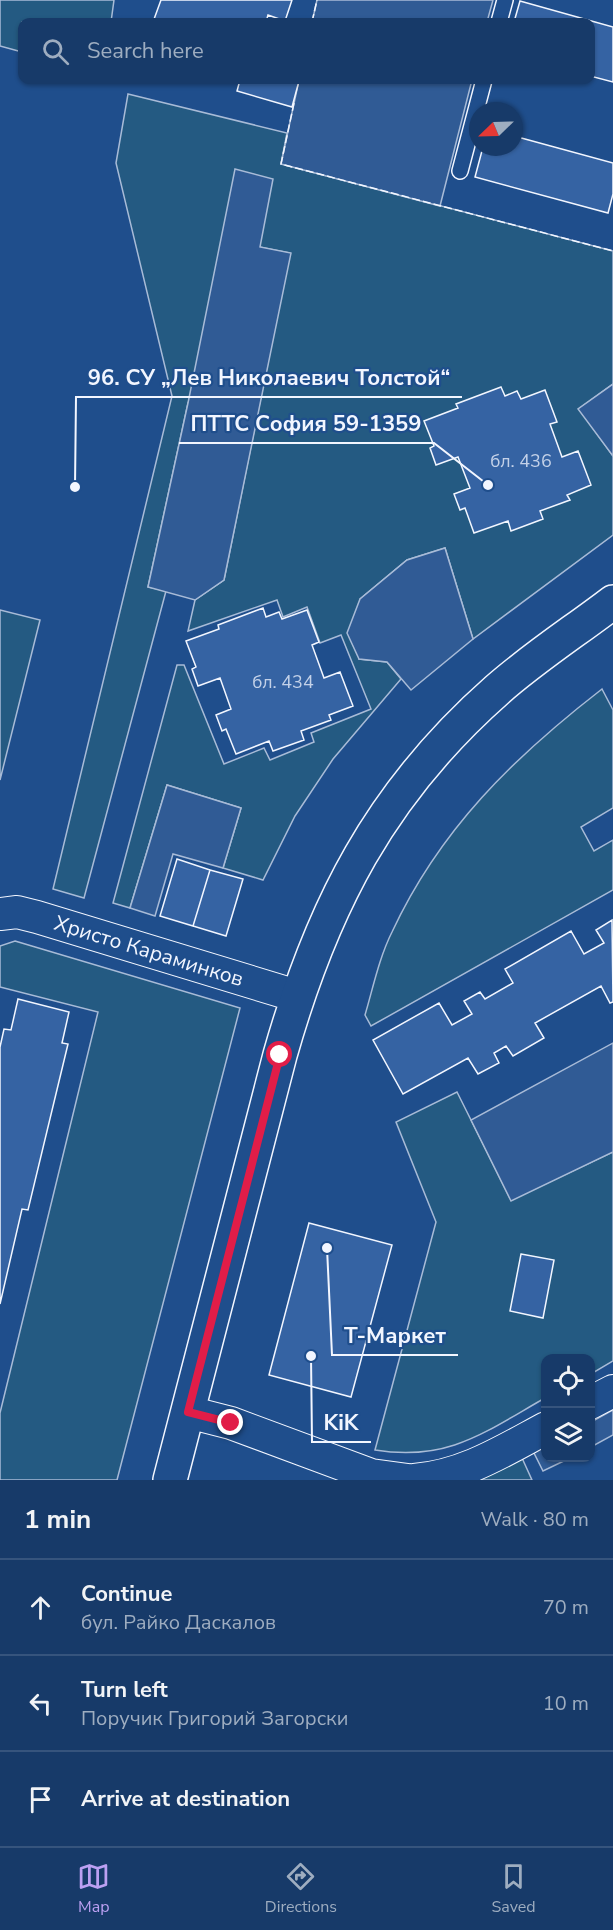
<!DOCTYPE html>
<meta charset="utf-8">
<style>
:root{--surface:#173a69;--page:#244571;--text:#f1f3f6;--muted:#9eadc0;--line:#36547d;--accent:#bca0f2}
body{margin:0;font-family:"Nunito Sans",sans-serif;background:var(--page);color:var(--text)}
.controls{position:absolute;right:18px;bottom:18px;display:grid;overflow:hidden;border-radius:12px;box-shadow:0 2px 4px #0004}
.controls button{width:54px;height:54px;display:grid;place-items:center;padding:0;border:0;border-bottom:2px solid var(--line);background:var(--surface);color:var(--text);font:30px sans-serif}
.compass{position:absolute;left:469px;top:102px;width:54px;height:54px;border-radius:50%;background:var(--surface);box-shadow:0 2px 4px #0004;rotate:247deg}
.stop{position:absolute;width:18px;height:18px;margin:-14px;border:4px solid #e11d48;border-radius:50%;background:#fff}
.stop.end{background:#e11d48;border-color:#fff;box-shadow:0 2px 6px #0008}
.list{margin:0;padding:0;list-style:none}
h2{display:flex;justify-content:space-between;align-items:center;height:78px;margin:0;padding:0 24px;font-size:26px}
h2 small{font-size:20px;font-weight:400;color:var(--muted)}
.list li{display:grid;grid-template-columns:39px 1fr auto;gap:18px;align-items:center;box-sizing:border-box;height:96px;padding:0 24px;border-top:2px solid var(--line)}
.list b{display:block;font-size:22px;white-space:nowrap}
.list p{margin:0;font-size:20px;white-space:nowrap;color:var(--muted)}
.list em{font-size:20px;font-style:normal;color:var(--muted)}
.icon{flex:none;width:33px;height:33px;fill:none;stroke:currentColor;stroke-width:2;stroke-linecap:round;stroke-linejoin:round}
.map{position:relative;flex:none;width:613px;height:1480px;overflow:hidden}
.search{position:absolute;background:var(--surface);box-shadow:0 2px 4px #0004;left:18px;right:18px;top:18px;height:66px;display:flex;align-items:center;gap:15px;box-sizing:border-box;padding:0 21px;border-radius:12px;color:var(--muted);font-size:22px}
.sheet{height:366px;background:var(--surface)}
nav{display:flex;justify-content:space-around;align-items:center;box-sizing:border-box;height:84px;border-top:2px solid var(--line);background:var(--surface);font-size:16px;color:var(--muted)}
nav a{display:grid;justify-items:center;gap:3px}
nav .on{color:var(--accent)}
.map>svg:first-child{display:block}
.green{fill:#245a82;stroke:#a8bbd7;stroke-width:1.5}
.parking{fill:#305b95;stroke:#a8bbd7;stroke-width:1.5}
.building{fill:#3563a3;stroke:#f2f6ff;stroke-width:1.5}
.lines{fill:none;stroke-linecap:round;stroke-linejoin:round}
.service-casing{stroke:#f2f6ff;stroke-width:18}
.minor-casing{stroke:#f2f6ff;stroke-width:34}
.tertiary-casing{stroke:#f2f6ff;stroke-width:36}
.service{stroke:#1f4e8c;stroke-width:15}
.minor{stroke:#1f4e8c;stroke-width:32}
.tertiary{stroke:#1f4e8c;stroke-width:33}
.fence{stroke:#f2f6ff;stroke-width:1.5;stroke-dasharray:8 3;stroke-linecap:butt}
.route{stroke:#e11d48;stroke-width:8}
.labels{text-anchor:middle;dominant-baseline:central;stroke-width:4.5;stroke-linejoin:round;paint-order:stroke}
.number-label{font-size:18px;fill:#c3d1e8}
.street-label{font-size:21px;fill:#f2f6ff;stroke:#1f4e8c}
.leader{fill:none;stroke:#f2f6ff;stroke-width:2}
.callout-dot{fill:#f2f6ff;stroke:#1f4e8c;stroke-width:2}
.callout-label{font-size:22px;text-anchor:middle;font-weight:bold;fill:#f2f6ff;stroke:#1f4e8c;stroke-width:4.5;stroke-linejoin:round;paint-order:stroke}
</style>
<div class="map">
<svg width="613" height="1480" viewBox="0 0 613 1480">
<rect width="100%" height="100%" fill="#1f4e8c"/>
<path class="green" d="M0 0H114L111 22H22V52L0 46Z
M128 94 287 133 281 164 613 251V384L579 409 613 456V535L473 639 445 548 407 560 360 599 359 659 387 662 401 679 333 759 295 816 263 880 223 868 241 808 167 785 130 908 113 903 177 665H184L224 764 264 748 270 760 314 742 311 733 371 709 341 635 320 643 307 607 283 617 277 600 188 631 195 600 224 580 290 253 260 247 188 403 148 587 166 591 84 898 53 889 172 396 116 163Z
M0 610 40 620 0 780Z
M602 689 613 710V808L581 827 594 851 613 840V890L371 1026 365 1015C373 988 379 958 392 932 440 829 513 758 602 689Z
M15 941 240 1008 117 1480H0V1413L98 1012 0 987V946Z
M457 1092 511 1200 613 1152V1361L591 1374 590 1358H546L545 1398C485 1432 448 1462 375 1450L436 1222 396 1122Z
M522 1458 532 1480H476Z"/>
<path class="parking" d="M317 0H493L487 22H312Z
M299 80H472L440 206 281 164Z
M235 169 273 179 260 247 291 253 224 580 195 600 148 587 188 403Z
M613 384V456L578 409Z
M445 548 473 639 411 690 387 662 359 659 347 633 360 599 407 560Z
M167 785 241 808 223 868 173 854 155 916 130 908Z
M613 1043V1152L511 1201 471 1120Z
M613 1410V1435L591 1447V1422Z
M545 1445 546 1458H570L543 1471 533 1451Z"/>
<path class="building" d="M161 0H292L285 21 268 15 266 22H153Z
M520 1 613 27V82L590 76V22H514Z
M240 80H294L299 81 292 107 237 91Z
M514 136 613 163V194L608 213 475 177 483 147H514Z
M501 387 505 396 517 391 521 399 545 390 557 422 550 424 562 457 578 451 591 485 567 495 570 500 540 511 543 519 511 531 508 521 474 533 465 508 460 510 454 494 470 488 458 457 436 465 430 448 434 446 424 421 458 408 456 404Z
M263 608 266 617 279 612 282 619 307 610 319 642 312 645 324 678 340 672 353 706 329 715 331 720 301 731 304 740 273 751 269 741 236 754 226 729 222 731 216 715 231 709 220 678 198 686 192 669 196 667 186 641 219 629 218 625Z
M177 859 210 870 193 926 160 916Z
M210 870 243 879 226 936 193 926Z
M612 920 613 1002 610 1003 601 986 535 1023 544 1038 513 1056 506 1046 494 1053 499 1063 478 1074 468 1058 403 1094 373 1040 439 1003 452 1025 472 1014 464 1001 480 992 485 999 513 983 505 969 571 931 584 954 604 943 596 930Z
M18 999 69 1012 62 1043 68 1044 28 1210 22 1209 0 1304V1047L4 1029 11 1030Z
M309 1223 392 1245 351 1397 269 1375Z
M521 1254 554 1260 543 1318 510 1311Z"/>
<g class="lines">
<g class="service-casing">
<path id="service" d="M499 22 505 0
M460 171 484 80"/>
</g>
<g class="minor-casing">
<path id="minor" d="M0 914 17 912 37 917 297 996
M590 1403 613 1391
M188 1412 231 1423 371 1475 408 1480
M414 1480C464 1476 503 1451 546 1428"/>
</g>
<g class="tertiary-casing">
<path id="tertiary" d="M170 1480 280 1055C322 907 380 793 497 690 533 658 575 631 613 602"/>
</g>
<use href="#service" class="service"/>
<use href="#minor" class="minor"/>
<use href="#tertiary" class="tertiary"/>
<path class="fence" d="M312 22 317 0
M294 103 281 164 613 251"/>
</g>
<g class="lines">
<path class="route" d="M231 1423 188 1412 280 1055"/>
</g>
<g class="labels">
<g class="number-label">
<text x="521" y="461">бл. 436</text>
<text x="283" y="682">бл. 434</text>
</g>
<g class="street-label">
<text transform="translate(149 951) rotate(17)">Христо Караминков</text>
</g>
</g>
<path class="leader" d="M75 487L76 397H462M488 485L434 443H179M327 1248L332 1355H458M311 1356L312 1442H371"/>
<g class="callout-dot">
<circle cx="75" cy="487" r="6"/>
<circle cx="488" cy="485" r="6"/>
<circle cx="327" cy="1248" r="6"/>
<circle cx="311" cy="1356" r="6"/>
</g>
<g class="callout-label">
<text x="269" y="385">96. СУ „Лев Николаевич Толстой“</text>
<text x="306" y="431">ПТТС София 59-1359</text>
<text x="395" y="1343">Т-Маркет</text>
<text x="341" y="1430">KiK</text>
</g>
</svg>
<div class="controls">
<button><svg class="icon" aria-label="locate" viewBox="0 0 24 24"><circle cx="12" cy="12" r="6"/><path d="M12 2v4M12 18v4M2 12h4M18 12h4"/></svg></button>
<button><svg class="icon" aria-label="layers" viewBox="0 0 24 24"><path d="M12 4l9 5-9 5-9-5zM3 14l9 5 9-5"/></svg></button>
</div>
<svg class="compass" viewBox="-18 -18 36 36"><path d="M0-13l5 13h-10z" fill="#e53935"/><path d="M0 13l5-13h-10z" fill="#9eadc0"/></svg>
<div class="stop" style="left:280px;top:1055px"></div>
<div class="stop end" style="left:231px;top:1423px"></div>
<div class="search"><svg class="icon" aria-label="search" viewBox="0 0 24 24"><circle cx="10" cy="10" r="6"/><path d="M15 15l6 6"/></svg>Search here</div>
</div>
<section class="sheet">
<h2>1 min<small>Walk · 80 m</small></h2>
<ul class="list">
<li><svg class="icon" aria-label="ahead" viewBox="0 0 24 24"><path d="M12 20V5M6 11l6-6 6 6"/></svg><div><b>Continue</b><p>бул. Райко Даскалов</p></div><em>70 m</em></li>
<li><svg class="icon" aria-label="left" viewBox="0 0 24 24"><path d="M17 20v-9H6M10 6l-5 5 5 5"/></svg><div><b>Turn left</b><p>Поручик Григорий Загорски</p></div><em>10 m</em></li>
<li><svg class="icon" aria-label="arrive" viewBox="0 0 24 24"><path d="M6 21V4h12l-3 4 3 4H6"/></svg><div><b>Arrive at destination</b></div></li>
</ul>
</section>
<nav>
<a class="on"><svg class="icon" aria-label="map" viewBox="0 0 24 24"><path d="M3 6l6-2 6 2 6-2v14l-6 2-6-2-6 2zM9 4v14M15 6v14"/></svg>Map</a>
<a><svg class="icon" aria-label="directions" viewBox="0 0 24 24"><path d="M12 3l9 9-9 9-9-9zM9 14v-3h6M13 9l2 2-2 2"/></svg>Directions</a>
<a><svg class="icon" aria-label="saved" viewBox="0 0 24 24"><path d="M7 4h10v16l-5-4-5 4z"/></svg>Saved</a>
</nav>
